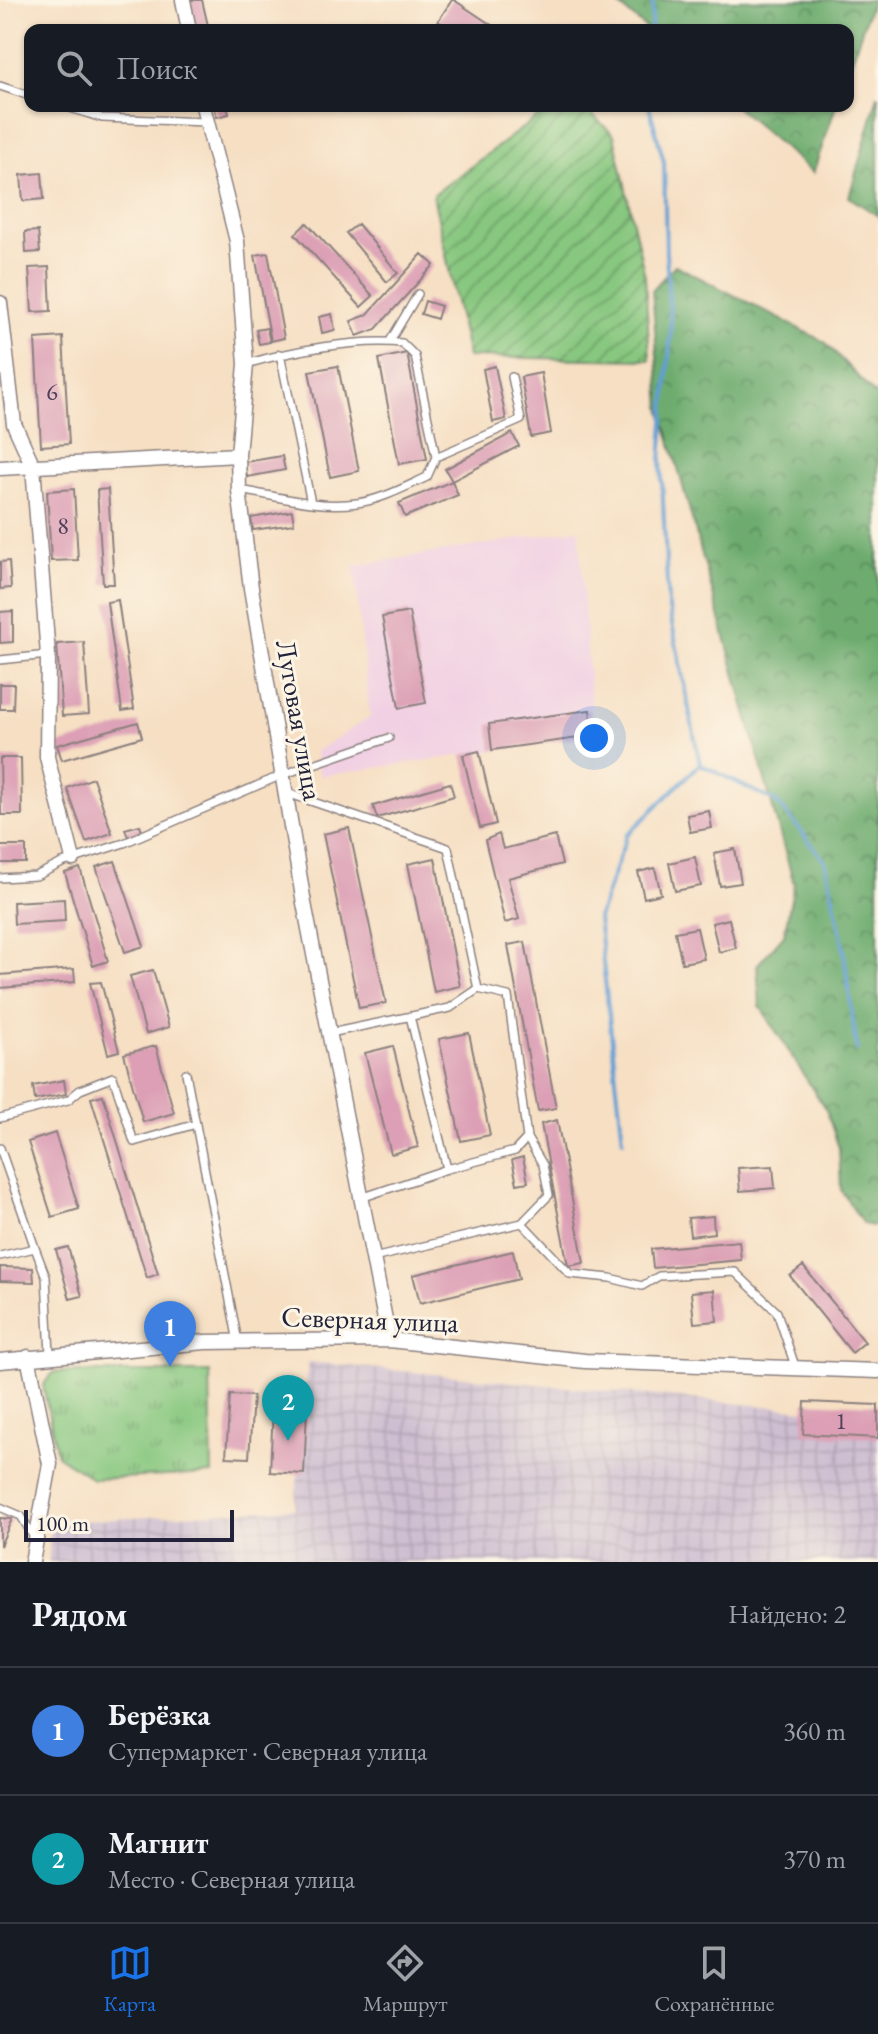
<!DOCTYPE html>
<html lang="ru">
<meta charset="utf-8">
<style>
:root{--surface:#171b24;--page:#242831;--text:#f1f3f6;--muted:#9ea1a6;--line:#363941;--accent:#1a73e8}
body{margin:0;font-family:"EB Garamond",serif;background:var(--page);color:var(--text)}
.scale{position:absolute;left:24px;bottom:20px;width:210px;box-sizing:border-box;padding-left:8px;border:4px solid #22223b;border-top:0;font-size:22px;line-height:28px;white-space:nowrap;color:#22223b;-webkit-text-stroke:6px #fcf5e5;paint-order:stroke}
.you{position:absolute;left:594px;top:738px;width:28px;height:28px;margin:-20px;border:6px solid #fff;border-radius:50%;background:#1a73e8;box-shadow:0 0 0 12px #1a73e833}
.badge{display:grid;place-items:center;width:52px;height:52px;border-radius:50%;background:var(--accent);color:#fff;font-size:26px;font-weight:700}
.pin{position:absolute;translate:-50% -66px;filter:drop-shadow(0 2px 4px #0008)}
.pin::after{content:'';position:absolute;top:42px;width:28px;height:24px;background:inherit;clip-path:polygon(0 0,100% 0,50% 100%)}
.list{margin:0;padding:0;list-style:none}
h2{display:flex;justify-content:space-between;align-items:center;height:104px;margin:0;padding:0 32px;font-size:34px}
h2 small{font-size:26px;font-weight:400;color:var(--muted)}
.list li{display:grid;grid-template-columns:52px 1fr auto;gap:24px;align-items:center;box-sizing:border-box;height:128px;padding:0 32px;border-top:2px solid var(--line)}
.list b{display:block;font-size:30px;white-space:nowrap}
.list p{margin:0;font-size:26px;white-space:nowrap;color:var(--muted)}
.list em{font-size:26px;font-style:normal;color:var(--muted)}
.icon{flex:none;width:44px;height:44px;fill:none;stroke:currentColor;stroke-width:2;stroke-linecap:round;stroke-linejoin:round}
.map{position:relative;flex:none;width:878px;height:1562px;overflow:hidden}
.search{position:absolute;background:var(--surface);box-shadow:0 2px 6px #0004;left:24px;right:24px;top:24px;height:88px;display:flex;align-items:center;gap:20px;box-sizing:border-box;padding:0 28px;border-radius:16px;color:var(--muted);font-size:30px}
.sheet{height:360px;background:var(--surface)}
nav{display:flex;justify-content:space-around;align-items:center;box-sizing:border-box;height:112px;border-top:2px solid var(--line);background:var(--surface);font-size:22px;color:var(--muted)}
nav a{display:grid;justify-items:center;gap:4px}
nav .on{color:var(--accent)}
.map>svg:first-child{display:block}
.built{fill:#f1d0e3}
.industrial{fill:url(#industrial-grid)}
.grass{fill:url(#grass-tufts);stroke:#54745d;stroke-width:2}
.forest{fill:url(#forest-crowns);stroke:#486754;stroke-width:2}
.garden{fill:url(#garden-furrows);stroke:#54745d;stroke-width:2}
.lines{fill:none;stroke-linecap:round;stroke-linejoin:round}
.stream{stroke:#629ed3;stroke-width:4}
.building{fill:#dc9fb5}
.service-casing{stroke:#8c807f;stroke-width:10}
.minor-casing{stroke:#8c807f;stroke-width:17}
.service{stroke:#fff;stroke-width:7}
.minor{stroke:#fff;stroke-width:14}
.labels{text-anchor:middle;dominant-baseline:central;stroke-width:6;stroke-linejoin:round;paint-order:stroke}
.number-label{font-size:24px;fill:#50415a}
.street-label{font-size:28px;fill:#22223b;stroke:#fcf5e5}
</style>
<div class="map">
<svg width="878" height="1562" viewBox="0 0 878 1562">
<defs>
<pattern id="industrial-grid" width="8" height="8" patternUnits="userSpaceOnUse" patternTransform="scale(2)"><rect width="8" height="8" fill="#cebed1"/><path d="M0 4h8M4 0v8" fill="none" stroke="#b1a3b4"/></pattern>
<pattern id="grass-tufts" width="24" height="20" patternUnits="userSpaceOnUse" patternTransform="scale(2)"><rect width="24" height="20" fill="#87c77f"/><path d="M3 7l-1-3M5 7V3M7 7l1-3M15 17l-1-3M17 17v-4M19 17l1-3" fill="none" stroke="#6ea169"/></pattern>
<pattern id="forest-crowns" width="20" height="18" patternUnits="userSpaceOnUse" patternTransform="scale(2)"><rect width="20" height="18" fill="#6dac6e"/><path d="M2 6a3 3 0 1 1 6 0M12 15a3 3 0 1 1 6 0" fill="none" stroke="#598c5c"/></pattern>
<pattern id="garden-furrows" width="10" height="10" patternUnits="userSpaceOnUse" patternTransform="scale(2)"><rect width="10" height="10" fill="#87c77f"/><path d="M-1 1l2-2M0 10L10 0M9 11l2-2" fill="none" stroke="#6ea169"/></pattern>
</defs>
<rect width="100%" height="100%" fill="#fcf5e5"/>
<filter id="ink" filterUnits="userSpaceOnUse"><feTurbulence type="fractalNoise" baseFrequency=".0125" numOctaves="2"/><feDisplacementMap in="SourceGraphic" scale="16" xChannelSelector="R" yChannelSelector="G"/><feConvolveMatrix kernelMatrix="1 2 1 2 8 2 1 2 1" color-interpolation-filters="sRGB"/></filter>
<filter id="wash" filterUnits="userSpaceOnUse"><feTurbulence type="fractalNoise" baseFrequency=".006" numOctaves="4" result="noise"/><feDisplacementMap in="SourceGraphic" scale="32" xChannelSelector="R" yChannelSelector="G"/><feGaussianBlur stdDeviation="1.8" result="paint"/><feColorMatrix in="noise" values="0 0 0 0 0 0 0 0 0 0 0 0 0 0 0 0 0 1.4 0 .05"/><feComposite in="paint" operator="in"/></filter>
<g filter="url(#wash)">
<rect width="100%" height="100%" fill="#f6dfc3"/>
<path class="built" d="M579 529 593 736 320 776 315 752 370 717 354 566Z"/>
<path class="industrial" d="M308 1362 878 1417V1562H49L50 1523 295 1508Z"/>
<path class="grass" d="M54 1372H210L212 1474 93 1479 57 1455 43 1385Z"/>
<path class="forest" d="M613 0H872L848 71V30H648Z
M878 95V216L849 197Z
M735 106H836L813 173Z
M675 265 825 342 878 398V1227L863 1224 841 1190 839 1148 826 1110 760 1006 757 965 784 935 794 884 661 408 652 290Z"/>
<path class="garden" d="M552 106H583L614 135 645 277 650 360 468 357 433 195Z"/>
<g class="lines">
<path class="stream" d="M651 30 653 0
M649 106 664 162 666 253 671 330 661 461 668 603 700 764
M700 764 778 803 825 861 842 939 857 1050
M623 1140 598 918 627 835 700 764"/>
</g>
<g id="blocks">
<path class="building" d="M189 0H202L209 30H196Z
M452 0H454L499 30H451L438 21Z
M214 106H227L229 114 217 117Z
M42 173 44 199 23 201 21 175Z
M307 223 373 296 361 307 295 234Z
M358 224 398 273 387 282 346 233Z
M38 231 40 252 26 253 25 232Z
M268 253 284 338 271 341 255 255Z
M422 254 434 265 376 329 357 336 351 321 367 315Z
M49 267 51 311 32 312 29 268Z
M425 301 441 306 437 319 421 314Z
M332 314 335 330 322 333 319 317Z
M267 328 270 342 259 344 256 330Z
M63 337 69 444 41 446 35 339Z
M407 353 427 459 399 464 379 359Z
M338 366 359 471 330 477 309 371Z
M495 366 506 419 493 422 483 369Z
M541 373 551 433 531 437 521 377Z
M512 433 519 446 452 481 445 469Z
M282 456 285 470 247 477 245 462Z
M452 481 458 495 405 517 399 503Z
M74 489 78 560 51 561 47 491Z
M108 489 114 584H103L97 490Z
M292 511 294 524 253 530 251 518Z
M9 561 11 588 0 589V562Z
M118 600 134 709 122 711 107 602Z
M13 611V642L0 643V612Z
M409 612 426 703 399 708 382 617Z
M84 642 89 714 62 716 57 644Z
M0 684H14L13 709H0Z
M590 710 593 736 492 750 489 724Z
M138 722 142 737 62 760 57 745Z
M479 751 496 824 480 828 463 755Z
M0 758H21L22 815H1Z
M93 778 112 833 86 842 67 788Z
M450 783 454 796 377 818 373 806Z
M709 811 712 828 690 832 687 815Z
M140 825 142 832 128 837 125 829Z
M349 828 386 1003 359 1008 323 834Z
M499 834 503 849 555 836 562 864 508 878 519 919 505 923 485 840Z
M0 846H26V863H0Z
M735 849 741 883 720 886 714 853Z
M695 857 701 886 675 891 669 863Z
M435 858 460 986 434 992 408 864Z
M115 861 144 946 125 952 96 867Z
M80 868 108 961 93 966 65 873Z
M655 868 661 894 644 898 638 872Z
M64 899 65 921 14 924 13 902Z
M729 919 736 948 719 952 712 923Z
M697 928 704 959 682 963 675 932Z
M525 942 556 1108 538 1111 508 945Z
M74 969 75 982 0 988V975Z
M153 970 169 1027 146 1034 130 976Z
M101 982 119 1051 108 1054 90 983Z
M469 1033 490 1135 461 1141 439 1039Z
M156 1046 174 1113 143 1122 124 1054Z
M393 1046 418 1147 391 1154 365 1053Z
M64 1080 66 1094 35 1100 33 1086Z
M103 1095 158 1274 147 1278 91 1098Z
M557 1120 584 1263 568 1266 541 1124Z
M55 1133 79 1209 52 1217 28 1142Z
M523 1157 528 1182 517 1184 512 1160Z
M773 1166 775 1188 740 1191 738 1168Z
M713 1216 714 1233 690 1236 688 1218Z
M739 1241 741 1260 653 1268 651 1249Z
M68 1247 82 1296 70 1299 56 1250Z
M513 1251 519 1279 420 1303 413 1275Z
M803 1266 865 1342 852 1353 790 1276Z
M0 1267 33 1268 34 1282 0 1281Z
M714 1290 717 1321 694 1323 691 1292Z
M230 1395 253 1396 249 1458 226 1457Z
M805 1402 878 1405V1438L803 1434Z
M273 1408 307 1409 304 1474 270 1472Z
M0 1518 12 1519 0 1546Z"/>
</g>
</g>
<g filter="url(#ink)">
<use href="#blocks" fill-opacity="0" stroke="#8c807f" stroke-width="2"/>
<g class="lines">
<g class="service-casing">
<path id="service" d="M0 86 30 96
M64 106 102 118 206 122
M390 341 418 294
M280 354 311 503
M436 457 521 420 512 377
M239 490C278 496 318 509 357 503 381 500 405 487 427 477L436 457 415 356 402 343C357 338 291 351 246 364
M0 660 48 655
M287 793 448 848 478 989 450 1008 330 1033
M0 878 36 876 62 863 124 843 282 775 389 738
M186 1073 238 1342
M0 1118 68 1100 80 1090 113 1077 134 1142 196 1124
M0 1148 35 1248
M447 1169 515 1151 527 1138 508 996 478 989
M361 1198 447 1169 410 1016
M522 1223 570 1274 610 1278 642 1286 659 1276 735 1272 777 1312 796 1369
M0 1256 35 1248 46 1277 50 1355
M373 1258 522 1223 549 1195 543 1165 527 1138
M0 1507 21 1516 35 1539"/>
</g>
<g class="minor-casing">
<path id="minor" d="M183 0 189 30
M203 106 237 241 246 364 238 455 239 490 251 588 304 903 389 1340
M0 303 14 424 33 466 48 655 47 757 73 859
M0 468 238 455
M28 1357 50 1464 32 1562
M0 1361 205 1342 389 1340 585 1361 878 1371"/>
</g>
<use href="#service" class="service"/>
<use href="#minor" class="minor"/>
</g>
</g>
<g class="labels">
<g class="number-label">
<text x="52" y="391">6</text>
<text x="63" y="525">8</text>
<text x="841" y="1420">1</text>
</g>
<g class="street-label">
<text transform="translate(300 720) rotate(80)">Луговая улица</text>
<text transform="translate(370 1319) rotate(2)">Северная улица</text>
</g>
</g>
</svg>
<div class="scale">100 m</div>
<div class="you"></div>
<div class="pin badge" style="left:170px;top:1367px;background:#3f7fe0">1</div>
<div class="pin badge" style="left:288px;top:1441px;background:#0f9aa8">2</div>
<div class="search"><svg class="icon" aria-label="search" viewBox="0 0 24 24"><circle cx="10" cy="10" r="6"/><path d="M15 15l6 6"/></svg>Поиск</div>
</div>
<section class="sheet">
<h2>Рядом<small>Найдено: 2</small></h2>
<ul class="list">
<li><span class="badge" style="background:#3f7fe0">1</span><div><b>Берёзка</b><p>Супермаркет · Северная улица</p></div><em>360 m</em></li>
<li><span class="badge" style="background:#0f9aa8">2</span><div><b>Магнит</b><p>Место · Северная улица</p></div><em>370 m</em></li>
</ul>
</section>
<nav>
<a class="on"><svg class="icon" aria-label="map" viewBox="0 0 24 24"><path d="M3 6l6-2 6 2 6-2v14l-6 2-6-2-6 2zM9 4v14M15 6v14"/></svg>Карта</a>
<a><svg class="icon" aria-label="directions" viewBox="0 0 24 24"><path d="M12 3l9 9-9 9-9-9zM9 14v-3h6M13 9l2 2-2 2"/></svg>Маршрут</a>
<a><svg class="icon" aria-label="saved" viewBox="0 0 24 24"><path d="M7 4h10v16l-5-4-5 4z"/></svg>Сохранённые</a>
</nav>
